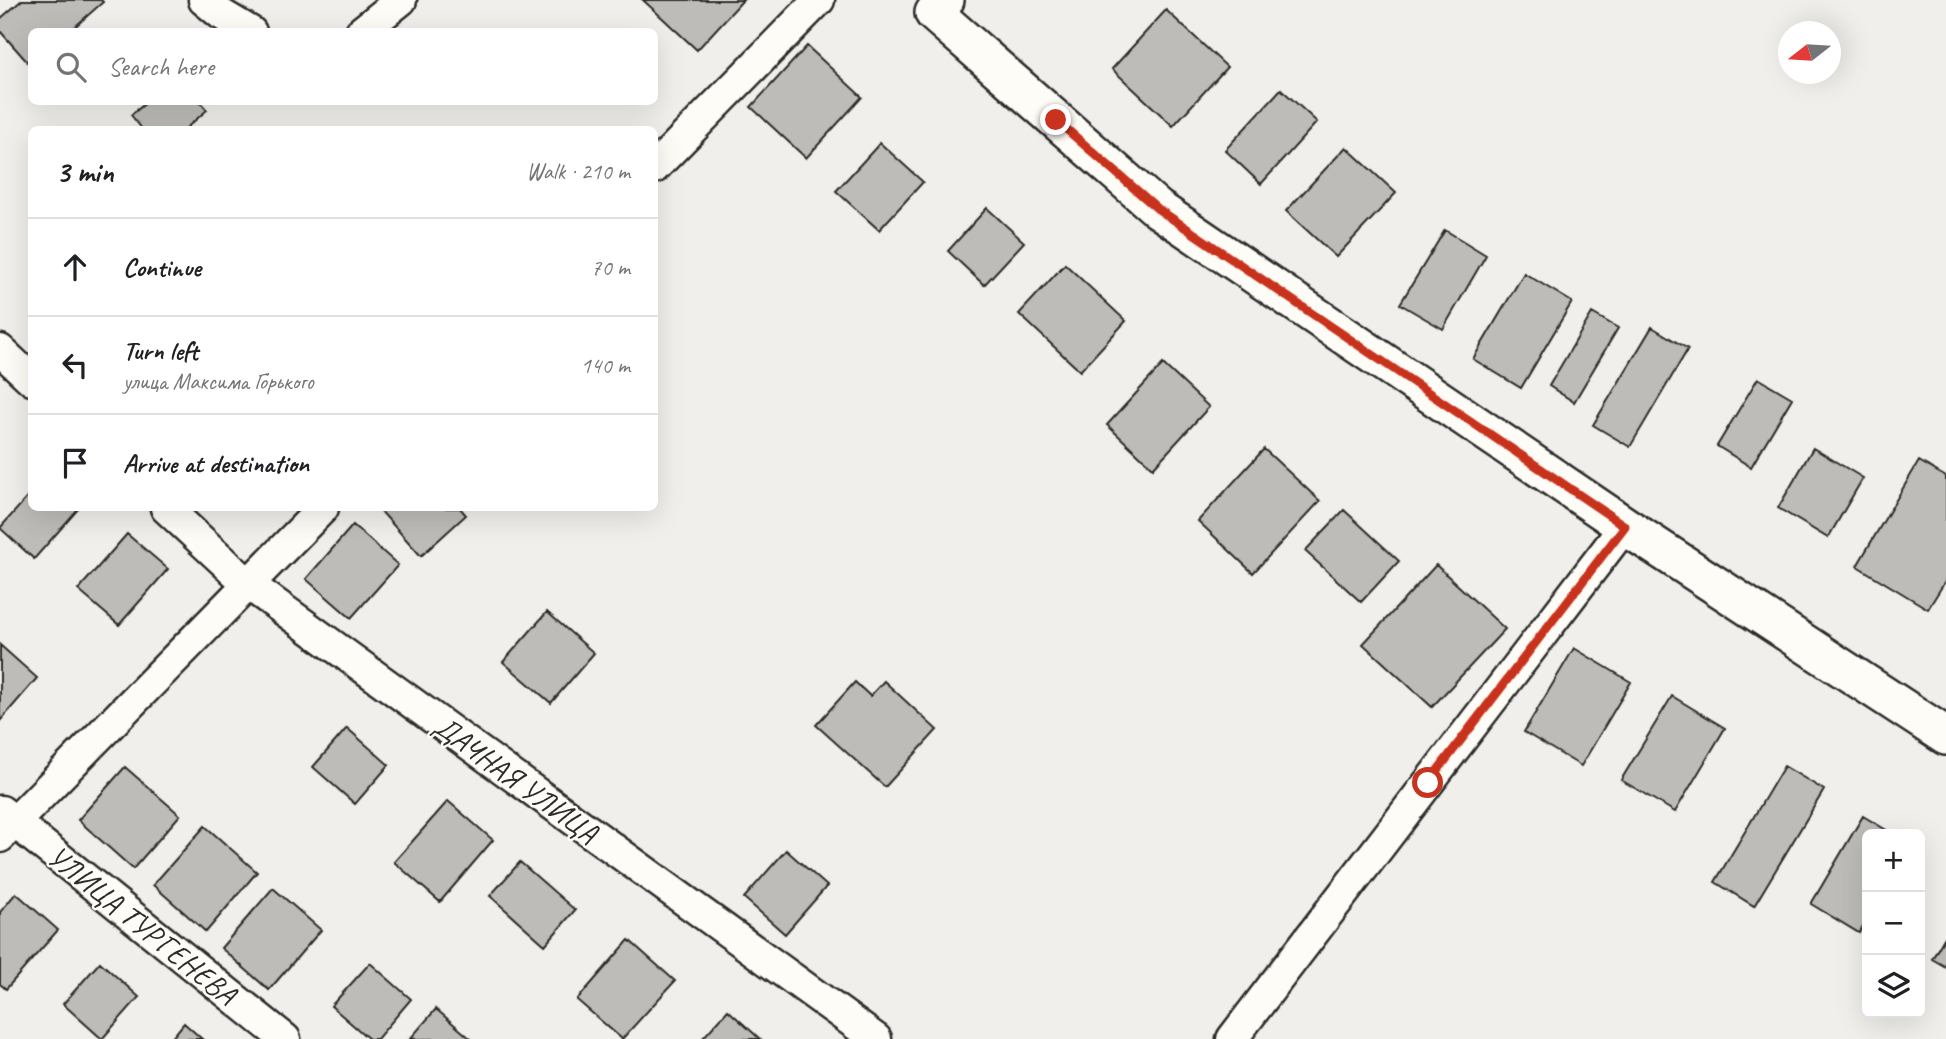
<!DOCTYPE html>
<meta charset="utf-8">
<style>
:root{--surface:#fff;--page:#f2f2f2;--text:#202124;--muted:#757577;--line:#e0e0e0}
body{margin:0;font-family:Caveat,sans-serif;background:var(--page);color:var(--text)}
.controls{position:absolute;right:21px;bottom:21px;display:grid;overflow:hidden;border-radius:10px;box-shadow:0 7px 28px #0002}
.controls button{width:63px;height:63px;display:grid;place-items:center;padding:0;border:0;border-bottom:2px solid var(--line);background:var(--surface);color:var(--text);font:35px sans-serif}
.compass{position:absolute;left:1778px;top:21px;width:63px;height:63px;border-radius:50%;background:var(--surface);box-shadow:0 7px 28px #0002;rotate:253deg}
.stop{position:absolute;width:21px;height:21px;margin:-16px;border:5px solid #c8321e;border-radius:50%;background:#fff}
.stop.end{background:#c8321e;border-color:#fff;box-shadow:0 2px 7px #0008}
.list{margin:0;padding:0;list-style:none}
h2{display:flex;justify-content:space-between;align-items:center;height:91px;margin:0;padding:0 28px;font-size:30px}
h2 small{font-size:23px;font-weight:400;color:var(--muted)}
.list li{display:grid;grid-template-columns:46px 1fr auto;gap:21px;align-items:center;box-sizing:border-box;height:98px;padding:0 28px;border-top:2px solid var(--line)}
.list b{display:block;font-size:26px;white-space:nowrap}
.list p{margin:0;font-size:23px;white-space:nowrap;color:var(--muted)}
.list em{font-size:23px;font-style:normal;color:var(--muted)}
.icon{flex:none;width:38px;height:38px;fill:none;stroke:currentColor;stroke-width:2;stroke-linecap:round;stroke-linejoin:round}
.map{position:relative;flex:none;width:1946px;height:1039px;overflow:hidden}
.search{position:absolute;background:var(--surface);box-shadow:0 7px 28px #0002;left:28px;top:28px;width:630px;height:77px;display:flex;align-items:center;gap:18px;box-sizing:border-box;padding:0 24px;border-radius:10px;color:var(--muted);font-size:26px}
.panel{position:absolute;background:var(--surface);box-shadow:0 7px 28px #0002;left:28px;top:126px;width:630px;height:385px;border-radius:10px}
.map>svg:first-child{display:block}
.building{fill:#bdbcb8;stroke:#2b2b2b;stroke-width:2}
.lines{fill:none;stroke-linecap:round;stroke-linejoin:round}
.minor-casing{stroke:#2b2b2b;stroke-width:35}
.tertiary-casing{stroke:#2b2b2b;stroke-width:42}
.minor{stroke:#fdfcf7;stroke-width:30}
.tertiary{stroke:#fdfcf7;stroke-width:37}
.route{stroke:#c8321e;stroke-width:9}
.labels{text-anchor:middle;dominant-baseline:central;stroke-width:5;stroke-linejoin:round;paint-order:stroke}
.street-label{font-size:30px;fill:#2b2b2b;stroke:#fdfcf7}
</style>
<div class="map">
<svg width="1946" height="1039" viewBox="0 0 1946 1039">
<rect width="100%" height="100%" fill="#f0efeb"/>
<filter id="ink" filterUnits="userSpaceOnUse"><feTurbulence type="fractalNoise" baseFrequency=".0143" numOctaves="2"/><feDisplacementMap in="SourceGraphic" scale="14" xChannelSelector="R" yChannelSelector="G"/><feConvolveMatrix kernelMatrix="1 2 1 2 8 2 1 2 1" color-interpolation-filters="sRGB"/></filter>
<g filter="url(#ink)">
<path class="building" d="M22 0H101L103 2 69 32H32L30 65 0 31V19Z
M643 0H743L697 50Z
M1166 10 1227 67 1173 126 1112 69Z
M807 46 862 97 806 158 751 107Z
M1281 89 1317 122 1261 184 1225 150Z
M147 102H200L207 110 184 130H143L131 115Z
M880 143 923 182 879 230 836 191Z
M1346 147 1396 193 1336 257 1286 211Z
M987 208 1024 242 984 285 948 251Z
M1445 230 1486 255 1443 329 1400 304Z
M1065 264 1126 321 1080 371 1019 314Z
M1524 273 1572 302 1521 388 1473 359Z
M1592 313 1618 328 1574 402 1549 386Z
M1652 327 1688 349 1630 447 1593 425Z
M1163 364 1209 407 1153 468 1107 425Z
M1758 378 1792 398 1751 467 1717 446Z
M1813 448 1863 478 1828 538 1778 508Z
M1264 449 1320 501 1253 573 1198 521Z
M1919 461 1946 477V580L1928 609 1857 566Z
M32 492V508H79L34 559 0 528Z
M378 508H460L466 515 421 556Z
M1344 510 1399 561 1361 602 1305 551Z
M353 525 398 565 351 618 306 579Z
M127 534 168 569 119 625 78 590Z
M1436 565 1505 629 1432 707 1363 644Z
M547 612 594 653 551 703 503 662Z
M0 645 37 678 0 721Z
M1574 648 1631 682 1581 766 1524 732Z
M884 681 937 730 885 787 816 725 855 682 870 696Z
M1672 696 1725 728 1675 812 1621 780Z
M347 728 389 765 355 804 313 767Z
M1784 766 1824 790 1754 906 1715 882Z
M125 767 180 815 133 869 78 820Z
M448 801 493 840 440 902 394 862Z
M1863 816 1893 834H1867V919L1859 933 1811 904Z
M205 826 257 872 206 932 153 885Z
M786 850 827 886 785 934 744 898Z
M520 862 575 910 545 945 490 896Z
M273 888 321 930 269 990 221 948Z
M16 893 58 930 6 989 0 984V912Z
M1946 935V967L1932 959Z
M629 940 675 981 622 1039 577 1000Z
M100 962 139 997 102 1039 63 1004Z
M370 963 411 999 377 1039H369L331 1006Z
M436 1009 471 1039H410Z
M728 1010 760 1039H702Z
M184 1023 202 1039H171Z"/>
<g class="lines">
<g class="minor-casing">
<path id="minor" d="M204 0 221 14 251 32
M361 32 401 0
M654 168 819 0
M0 350 32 380
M166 508 248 584 876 1039
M1 811 285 1039
M0 837 323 508
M1232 1039 1625 526"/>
</g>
<g class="tertiary-casing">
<path id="tertiary" d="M945 0 934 13 1158 209 1625 526 1946 736"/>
</g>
<use href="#minor" class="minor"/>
<use href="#tertiary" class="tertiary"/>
</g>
</g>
<g class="lines" filter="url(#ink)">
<path class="route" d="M1056 120 1158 209 1625 526 1428 783"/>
</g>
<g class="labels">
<g class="street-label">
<text transform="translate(516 779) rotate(36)">ДАЧНАЯ УЛИЦА</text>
<text transform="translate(142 925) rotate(39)">УЛИЦА ТУРГЕНЕВА</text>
</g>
</g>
</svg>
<div class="controls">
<button>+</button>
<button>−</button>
<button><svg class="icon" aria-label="layers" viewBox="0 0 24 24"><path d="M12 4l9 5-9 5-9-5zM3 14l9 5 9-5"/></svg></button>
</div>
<svg class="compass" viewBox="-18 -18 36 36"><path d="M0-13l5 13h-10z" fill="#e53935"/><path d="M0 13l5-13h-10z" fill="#757577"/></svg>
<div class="stop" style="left:1428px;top:783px"></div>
<div class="stop end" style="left:1056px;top:120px"></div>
<div class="search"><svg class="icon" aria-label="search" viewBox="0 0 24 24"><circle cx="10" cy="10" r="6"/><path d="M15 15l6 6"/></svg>Search here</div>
<section class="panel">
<h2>3 min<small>Walk · 210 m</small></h2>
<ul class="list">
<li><svg class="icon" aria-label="ahead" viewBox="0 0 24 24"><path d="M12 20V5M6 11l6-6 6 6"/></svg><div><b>Continue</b></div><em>70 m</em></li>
<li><svg class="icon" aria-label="left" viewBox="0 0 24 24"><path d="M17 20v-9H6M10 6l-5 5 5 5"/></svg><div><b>Turn left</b><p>улица Максима Горького</p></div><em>140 m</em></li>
<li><svg class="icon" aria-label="arrive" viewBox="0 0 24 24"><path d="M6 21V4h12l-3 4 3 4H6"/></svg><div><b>Arrive at destination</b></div></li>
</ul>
</section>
</div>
